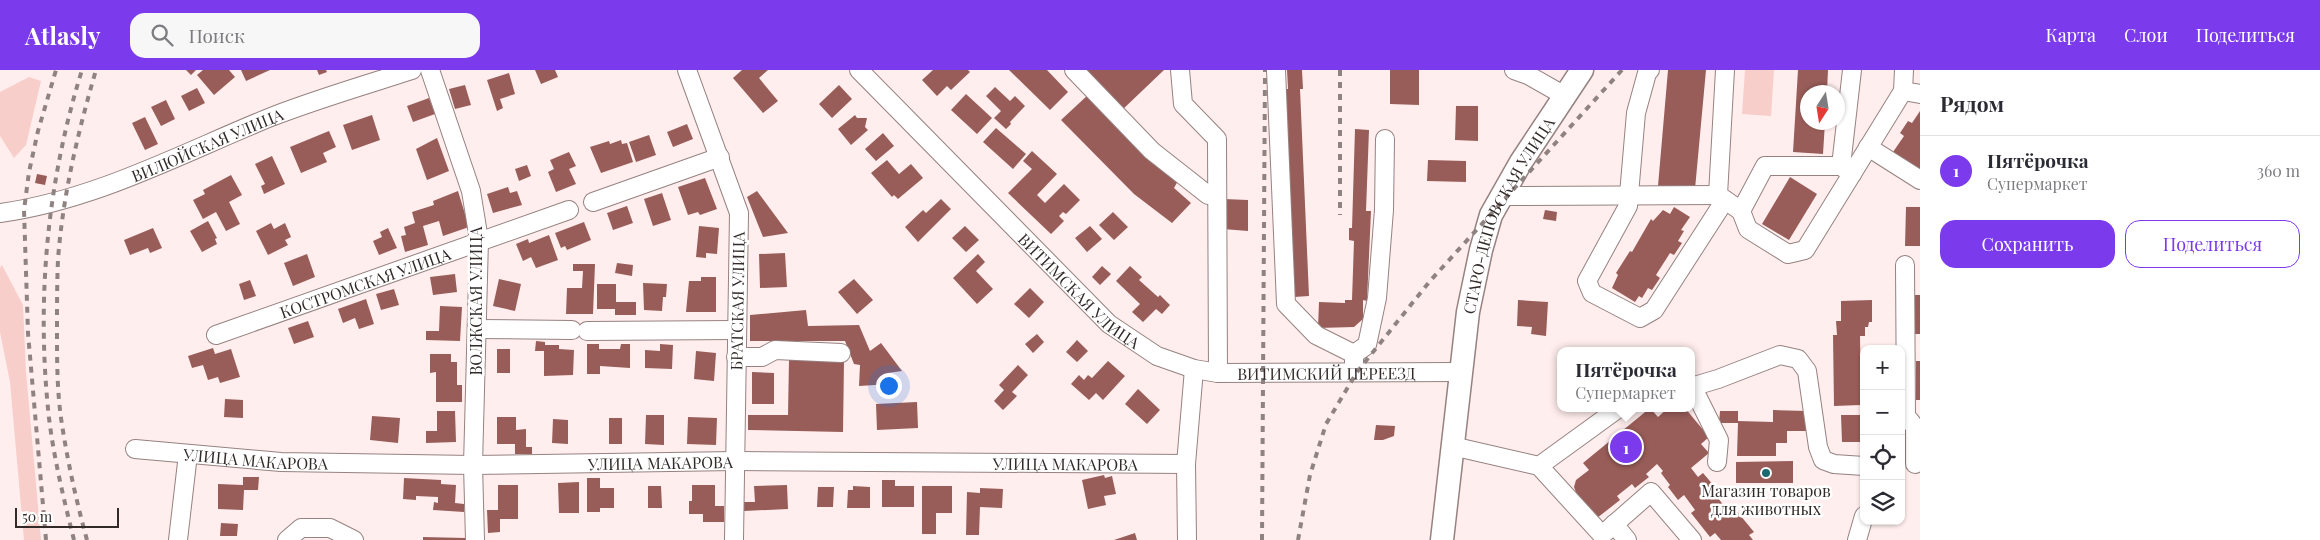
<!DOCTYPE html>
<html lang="ru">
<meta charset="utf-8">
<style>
:root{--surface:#fff;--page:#f7f7f7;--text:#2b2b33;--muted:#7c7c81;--line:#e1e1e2;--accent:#7c3aed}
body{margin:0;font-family:"Playfair Display",serif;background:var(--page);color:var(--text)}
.controls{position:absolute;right:15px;bottom:15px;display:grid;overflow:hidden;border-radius:10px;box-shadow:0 1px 4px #0004}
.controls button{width:45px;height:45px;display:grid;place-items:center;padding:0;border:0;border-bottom:1px solid var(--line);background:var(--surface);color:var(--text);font:25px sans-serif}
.compass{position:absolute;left:1800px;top:15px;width:45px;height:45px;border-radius:50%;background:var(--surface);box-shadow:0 1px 4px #0004;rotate:192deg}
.scale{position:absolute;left:15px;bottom:12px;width:104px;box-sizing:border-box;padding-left:5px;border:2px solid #312a29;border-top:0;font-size:14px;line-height:18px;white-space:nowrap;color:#312a29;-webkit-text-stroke:4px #fff;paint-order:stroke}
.you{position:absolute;left:888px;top:315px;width:18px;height:18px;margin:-12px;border:4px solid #fff;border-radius:50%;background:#1a73e8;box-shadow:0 0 0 8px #1a73e833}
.badge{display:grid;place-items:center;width:32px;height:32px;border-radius:50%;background:var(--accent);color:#fff;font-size:16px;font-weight:700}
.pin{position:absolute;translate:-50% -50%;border:2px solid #fff;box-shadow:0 1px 5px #0006}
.popup{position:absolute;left:1557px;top:277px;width:138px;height:65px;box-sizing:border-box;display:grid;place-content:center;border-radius:10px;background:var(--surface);filter:drop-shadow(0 1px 4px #0005);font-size:16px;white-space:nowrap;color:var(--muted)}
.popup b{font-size:19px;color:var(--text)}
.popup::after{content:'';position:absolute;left:50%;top:100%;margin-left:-10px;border:10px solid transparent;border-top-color:var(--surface)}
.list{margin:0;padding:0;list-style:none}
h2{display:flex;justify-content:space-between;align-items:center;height:65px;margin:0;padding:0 20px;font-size:21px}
h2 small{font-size:16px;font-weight:400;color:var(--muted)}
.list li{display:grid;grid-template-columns:32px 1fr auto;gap:15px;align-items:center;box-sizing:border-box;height:70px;padding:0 20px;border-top:1px solid var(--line)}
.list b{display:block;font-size:19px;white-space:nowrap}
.list p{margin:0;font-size:16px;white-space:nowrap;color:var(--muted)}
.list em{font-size:16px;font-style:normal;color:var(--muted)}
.actions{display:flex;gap:10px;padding:15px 20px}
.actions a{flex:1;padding:11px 0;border:1px solid var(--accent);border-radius:15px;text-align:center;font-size:18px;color:var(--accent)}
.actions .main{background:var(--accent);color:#fff}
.icon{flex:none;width:28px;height:28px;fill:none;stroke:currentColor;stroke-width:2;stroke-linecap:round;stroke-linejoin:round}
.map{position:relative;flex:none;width:1920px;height:470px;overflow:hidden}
header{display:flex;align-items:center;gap:30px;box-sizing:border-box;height:70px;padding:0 25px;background:var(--accent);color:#fff}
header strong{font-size:24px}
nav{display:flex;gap:28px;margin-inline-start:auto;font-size:18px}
.search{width:350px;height:45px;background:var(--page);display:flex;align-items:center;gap:12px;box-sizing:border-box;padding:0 18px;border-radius:15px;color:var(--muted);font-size:19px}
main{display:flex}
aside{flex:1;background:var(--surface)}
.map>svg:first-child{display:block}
.green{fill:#f7ceca}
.building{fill:#995d59}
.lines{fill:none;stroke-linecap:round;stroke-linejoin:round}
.minor-casing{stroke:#958281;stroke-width:20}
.major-casing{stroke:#958281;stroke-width:25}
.minor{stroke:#fff;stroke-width:18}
.major{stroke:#fff;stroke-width:22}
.rail{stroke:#8f8382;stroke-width:4;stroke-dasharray:6 6;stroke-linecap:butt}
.poi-dot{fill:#1d6970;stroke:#fff;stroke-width:2}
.labels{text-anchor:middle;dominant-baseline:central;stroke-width:5;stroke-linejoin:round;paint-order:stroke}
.street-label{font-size:16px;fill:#312a29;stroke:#fff}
.poi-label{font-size:16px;fill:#312a29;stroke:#fff}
</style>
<header>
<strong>Atlasly</strong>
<div class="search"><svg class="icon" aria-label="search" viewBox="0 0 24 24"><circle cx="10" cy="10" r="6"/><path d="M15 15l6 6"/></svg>Поиск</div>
<nav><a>Карта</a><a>Слои</a><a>Поделиться</a></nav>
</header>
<main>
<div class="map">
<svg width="1920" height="470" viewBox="0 0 1920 470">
<rect width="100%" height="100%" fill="#ffeeed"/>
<path class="green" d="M1745 0H1774L1771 46 1742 44Z
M29 7 41 11 26 75 14 88 0 66V22Z
M2 195 23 235 26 302 41 470H24L10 312 0 262V198Z"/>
<path class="building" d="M186 0H196L191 5Z
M203 0H229L235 7 214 25 197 5Z
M241 0H270L246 11Z
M317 0H326L327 2 319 5Z
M535 0H555L558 7 541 14Z
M742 0H768L759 8 778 31 763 43 733 8Z
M933 0H968L970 2 951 20 947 16 937 26 922 10Z
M1009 0H1047L1068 22 1050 40Z
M1082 0H1164L1121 41Z
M1287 0H1302L1303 19H1300L1309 226 1294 227 1285 19H1288Z
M1390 0H1419V35L1390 34Z
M1668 0H1706L1695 119 1658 116Z
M1798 0H1828L1827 22H1808V52H1825L1823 84 1793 82Z
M509 3 515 24 500 29 503 38 497 41 487 10Z
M465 15 471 35 455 39 449 19Z
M839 15 852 29 832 48 819 34Z
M995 17 1010 31 1015 26 1025 36 1010 52 1011 54 1006 59 994 48 1001 41 986 26Z
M197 18 205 33 189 41 181 26Z
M966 24 992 48 977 64 951 40Z
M1089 24 1179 109 1174 118 1191 133 1172 153 1134 124 1061 50Z
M429 28 435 44 413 52 407 36Z
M166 30 175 49 161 56 151 37Z
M1456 36H1478V71L1455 70Z
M1920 41V100L1893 82 1904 66 1900 63 1908 51 1912 53Z
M372 45 380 70 352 80 343 55Z
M855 45 857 48H867L865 57 868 60 851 75 838 59Z
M145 47 158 74 145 80 132 53Z
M687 54 693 69 673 77 667 62Z
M996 58 1026 84 1013 99 983 72Z
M1355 59 1369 60 1366 141H1371L1367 231 1363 230V249L1354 257 1318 258 1319 232 1345 233V230H1352L1354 171 1349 170V158H1352Z
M329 61 336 77 323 83 327 92 301 103 290 77Z
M883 63 894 76 876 91 865 79Z
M649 65 656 85 636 92 629 72Z
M437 68 449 101 427 110 416 79Z
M621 70 622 74 627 73 633 92 601 103 590 77 609 71 610 74Z
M1032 81 1057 104 1037 125 1045 133 1064 114 1080 130 1066 144 1063 142 1059 146 1064 151 1051 164 1008 123 1032 99 1023 91Z
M569 82 576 96 569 99 576 114 556 122 548 102 554 99 550 90Z
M272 86 285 114 264 124 261 116 265 114 255 94Z
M887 90 899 104 911 94 923 108 898 129 894 125 892 127 871 103Z
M1428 90 1466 91V112L1427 111Z
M527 95 531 106 519 111 515 99Z
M37 104 47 106 45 115 35 113Z
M231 105 242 125 229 132 240 154 226 161 216 142 203 149 193 130 205 124 203 120Z
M1790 107 1817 124 1789 170 1762 154Z
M705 108 717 139 700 145 698 142 688 145 678 117Z
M508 117 510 123 517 121 522 135 493 143 487 124Z
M458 121 469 157 443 166 439 151 423 156 428 175 405 182 401 166 406 165 404 157 415 153 412 142 434 135 433 131Z
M757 121 788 163 763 167 747 127Z
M662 123 671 150 653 156 644 129Z
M941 129 951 139 918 172 905 157 923 140 926 143Z
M1224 129 1248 130V161L1223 159Z
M627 136 633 153 613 160 607 143Z
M1674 137 1690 147 1681 160 1684 161 1678 171 1682 173 1674 185 1670 183 1656 205 1660 208 1652 220 1648 218 1642 228 1639 226 1635 232 1612 218 1618 205 1616 203 1630 181 1632 182 1651 149 1653 151 1663 140 1670 144Z
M1906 137H1920V176H1905Z
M1545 140 1557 142 1556 151 1543 149Z
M1113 142 1128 157 1114 170 1099 155Z
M208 151 217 168 215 169 217 174 202 182 190 161Z
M584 152 591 170 567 180 565 176 561 178 555 163Z
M271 153 274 159 285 153 291 167 285 170 288 175 268 185 256 161Z
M699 156 719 158 717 184 706 183V188L696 187Z
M965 156 979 170 966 182 952 168Z
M1090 156 1102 169 1087 182 1075 168Z
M153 158 162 178 150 183 148 178 130 185 124 170Z
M388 158 397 178 379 185 373 171 382 167 380 162Z
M549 165 558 190 536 198 531 187 523 191 516 174 528 169 529 173Z
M785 183 787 217 760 218 759 184Z
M307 184 315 207 293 216 284 193Z
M978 184 985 192 976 201 993 219 977 234 953 208Z
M617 193 633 195 632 206 615 203Z
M573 194H595L593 244H566L567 218H582L583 201H573Z
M1102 196 1111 204 1100 215 1092 207Z
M1130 196 1142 207 1139 210 1158 227 1160 225 1170 235 1162 244 1156 239 1143 252 1132 242 1140 234 1116 211Z
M455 204 457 222 433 225 430 207Z
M701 207H716V242H686L689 211H701Z
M499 209 521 214 515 241 493 236Z
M854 209 873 230 857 244 838 222Z
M250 210 256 226 244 230 239 214Z
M643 213 667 214 666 227H663L662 241 644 240Z
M597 214H616V232H636V245H615V239H597Z
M1030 218 1044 232 1029 248 1014 234Z
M394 219 399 235 381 240 376 224Z
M1914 225H1920V264H1915Z
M366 229 374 254 359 259 355 248 343 253 338 239Z
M1518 230 1548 232 1546 266 1531 264 1532 257 1517 256Z
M1872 230V252H1869L1868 257H1865V266H1860L1861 335 1834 336 1833 265H1837L1836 251H1841V231Z
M440 236 462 237 460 271 426 270V261H439Z
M806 240 808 256 859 255 870 281 881 273 902 301 888 303 891 314 859 316 860 295 854 294 845 271H750V245Z
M308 251 314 267 294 274 288 258Z
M1037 264 1044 272 1033 283 1025 274Z
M1077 270 1088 281 1077 292 1066 282Z
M536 271 545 272V275H559V279L574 280 573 305 544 306V281H535Z
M587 274H599V279H620L621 274H630V298L600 296V304H587Z
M660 274 673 275 672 299 645 298V280L660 281Z
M213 278 215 284 231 279 240 307 220 313 218 307 208 310 203 295 192 298 188 286Z
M497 279H510V303H497Z
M696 281 716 283 714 311 694 309Z
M430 284H451V292H457V315H462V332H436V302L430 303Z
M789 290 844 291 843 362 748 360V345H788Z
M1108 291 1125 306 1103 330 1096 323 1089 330 1071 314 1079 305 1084 310 1088 305 1092 308Z
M1916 291H1920V330H1916Z
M1018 295 1028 305 1012 322 1017 326 1003 340 994 331 1004 320 999 315Z
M752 302 774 303V334H752Z
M1138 319 1160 340 1147 354 1125 334Z
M225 329 243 330V348L224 347Z
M917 332 918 358 877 360 876 334Z
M1650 338 1658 347 1668 338H1685L1709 367 1701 374 1709 383 1691 398 1698 407 1703 403 1721 424 1717 427 1730 443 1735 439 1754 462 1749 465 1753 470H1721L1715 463 1710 467 1691 443 1695 440 1684 425 1678 430 1668 417 1670 415 1661 403 1663 401 1657 394 1646 404 1649 407 1635 418 1632 414 1617 426 1620 430 1597 448 1577 425 1574 417 1576 410 1589 400 1583 393Z
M1773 340 1807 341V361H1787V373H1776V386H1737L1738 353H1719L1720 341H1738V351L1773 352Z
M437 341H455L456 372 426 373V361H437Z
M646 345H664V375L645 374Z
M1841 345H1864V372H1842Z
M372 346 400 348 398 373 370 370Z
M497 347H516V360L526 359V377H532V384H515V374H497Z
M688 347 717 348 716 375 687 374Z
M609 348H622V374H609Z
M553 349 568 350V374L552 373Z
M1376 355 1395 356 1394 366 1383 370H1374Z
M1793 391V413H1736V392Z
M1104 405 1105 408 1112 406 1116 424 1104 426 1106 435 1088 439 1082 410Z
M243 407H259L258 420H244L243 440 218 439V414L243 415Z
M404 408 441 410V414L456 415 455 433 464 434V442L433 440 434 432 438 433V427L416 426V430L403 429Z
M587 408H600V418H614V438H600V442H587Z
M882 410H895V416H914V437H882Z
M579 412V443H559L558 413Z
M498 415H518V449H500V462L488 463 487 440H498Z
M692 415H715V436H724V452H703V444H689V431H692Z
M787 415 788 439 744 441V432H755L754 416Z
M648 416H661L662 438H648Z
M853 416 870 417V438H847L848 420H853Z
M922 416H952V443H936V464H922Z
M818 417H834L833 437H817Z
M980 418 1003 419 1002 438 980 437 979 465H966L967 422 980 423Z
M221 453 238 454 237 466H220Z
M1135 463 1137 470H1114Z
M423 467 466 468V470H423Z"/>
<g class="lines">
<g class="minor-casing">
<g id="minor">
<path d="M430 0 471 121 479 170 473 395 475 470"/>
<path d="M687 0 739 143 734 470"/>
<path id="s1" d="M859 0 1109 254 1157 286 1194 299 1218 303 1461 302"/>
<path d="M1074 0 1152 81 1208 125H1217"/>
<path d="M1180 0 1183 34 1217 69 1218 303"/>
<path d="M1276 0 1286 234 1316 265 1354 284V302"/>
<path d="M1514 0 1528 5 1565 26"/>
<path d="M1650 0 1647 3 1636 43 1628 136 1587 211 1592 223 1640 248 1654 240 1725 130"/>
<path d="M1725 0 1718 125 1741 141 1765 96H1841L1852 104"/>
<path d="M1903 21 1920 24"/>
<path d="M1868 77 1920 110"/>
<path d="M1841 96 1852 0"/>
<path d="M1499 130 1508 126 1718 125"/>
<path d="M593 132 720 87"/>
<path d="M1741 141 1748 159 1788 184 1805 180 1903 21 1904 0"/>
<path id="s2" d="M0 143C96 130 182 83 271 47 317 29 365 15 412 0"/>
<path d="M1905 195 1906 346 1915 357V394"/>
<path d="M477 259 572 260"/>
<path d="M587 261 736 260"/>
<path id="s3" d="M216 265 569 140"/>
<path d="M1354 284 1367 275 1377 228 1384 140 1385 69"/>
<path d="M736 287H762L775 280 841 283"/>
<path d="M1692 316 1719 370 1717 392"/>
<path d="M1691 317 1718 309 1780 285 1798 289 1807 301 1818 377 1823 390 1834 394 1864 396"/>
<path d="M1452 376 1539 396 1602 465 1651 422 1692 470"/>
<path id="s4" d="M135 379 281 392 473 395 735 391 1186 394"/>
<path d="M1539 396 1619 338"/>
<path d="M1614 454 1627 470"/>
<path d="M178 470 188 384"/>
<path d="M287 470 301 458H330L354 470"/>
<path d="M1187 470 1186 394 1194 299"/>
<path d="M1857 470 1864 446"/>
</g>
</g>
<g class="major-casing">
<g id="major">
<path id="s5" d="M1442 470 1468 242 1481 180 1491 145 1521 92 1582 0"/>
</g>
</g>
<use href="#minor" class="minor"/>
<use href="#major" class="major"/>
<path class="rail" d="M1340 0V145
M46 470 28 263 24 140 29 102 38 61 56 0
M74 470C64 430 54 389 49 348 36 230 47 112 82 0
M87 470C76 430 67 389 61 348 57 319 57 290 57 261 57 237 57 213 58 189 63 124 78 62 96 0
M1262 470 1265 0
M1298 470 1310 405 1326 354 1357 302 1430 211 1622 0"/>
</g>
<circle class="poi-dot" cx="1766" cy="403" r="5"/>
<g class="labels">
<g class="street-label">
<text stroke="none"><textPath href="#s2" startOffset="219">ВИЛЮЙСКАЯ УЛИЦА</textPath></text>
<text stroke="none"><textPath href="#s5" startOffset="335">СТАРО-ДЕПОВСКАЯ УЛИЦА</textPath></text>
<text stroke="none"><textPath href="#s3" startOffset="158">КОСТРОМСКАЯ УЛИЦА</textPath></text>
<text stroke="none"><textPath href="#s1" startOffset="312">ВИТИМСКАЯ УЛИЦА</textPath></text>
<text transform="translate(475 231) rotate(-90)">ВОЛЖСКАЯ УЛИЦА</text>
<text transform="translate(737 231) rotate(-89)">БРАТСКАЯ УЛИЦА</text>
<text stroke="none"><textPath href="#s1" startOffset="586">ВИТИМСКИЙ ПЕРЕЕЗД</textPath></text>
<text stroke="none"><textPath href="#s4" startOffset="121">УЛИЦА МАКАРОВА</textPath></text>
<text stroke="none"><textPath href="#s4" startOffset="526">УЛИЦА МАКАРОВА</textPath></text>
<text stroke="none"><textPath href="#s4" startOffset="931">УЛИЦА МАКАРОВА</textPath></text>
</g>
<g class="poi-label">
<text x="1766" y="420">Магазин товаров<tspan x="1766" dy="18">для животных</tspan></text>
</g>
</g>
</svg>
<div class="controls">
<button>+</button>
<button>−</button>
<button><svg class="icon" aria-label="locate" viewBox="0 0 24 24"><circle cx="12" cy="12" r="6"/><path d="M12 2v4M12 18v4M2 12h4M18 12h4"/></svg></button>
<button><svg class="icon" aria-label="layers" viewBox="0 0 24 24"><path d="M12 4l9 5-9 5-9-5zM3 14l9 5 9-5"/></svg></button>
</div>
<svg class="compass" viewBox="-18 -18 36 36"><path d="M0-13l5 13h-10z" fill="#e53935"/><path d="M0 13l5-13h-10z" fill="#7c7c81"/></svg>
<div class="scale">50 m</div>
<div class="you"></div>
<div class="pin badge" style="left:1626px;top:377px">1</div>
<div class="popup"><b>Пятёрочка</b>Супермаркет</div>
</div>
<aside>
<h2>Рядом<small></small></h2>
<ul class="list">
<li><span class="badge">1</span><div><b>Пятёрочка</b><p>Супермаркет</p></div><em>360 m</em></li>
</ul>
<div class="actions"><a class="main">Сохранить</a><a>Поделиться</a></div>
</aside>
</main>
